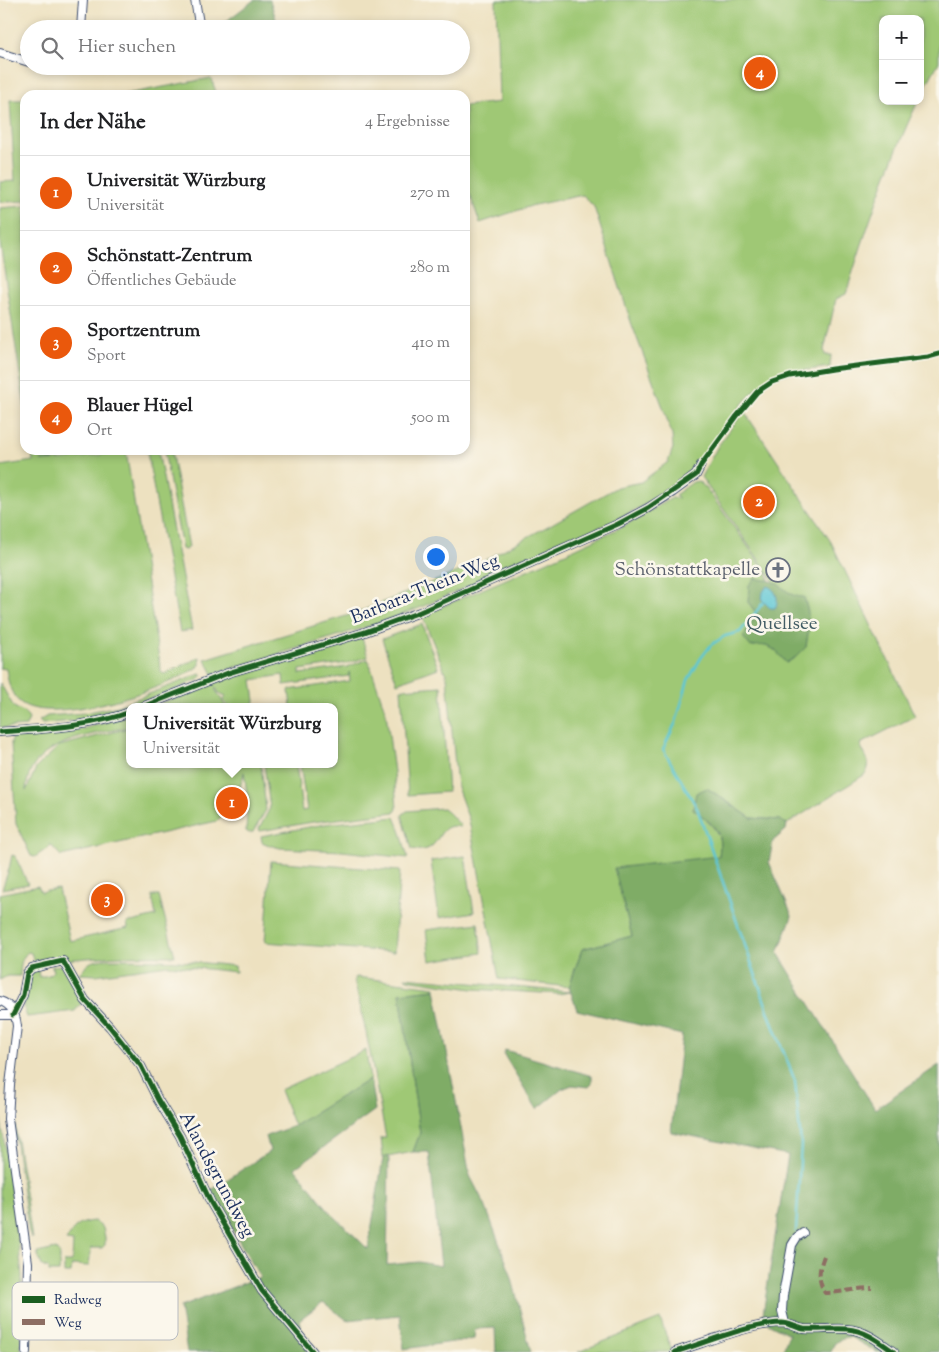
<!DOCTYPE html>
<html lang="de">
<meta charset="utf-8">
<style>
:root{--surface:#fff;--page:#f6f6f6;--text:#202124;--muted:#757577;--line:#e0e0e0;--accent:#ea580c}
body{margin:0;font-family:"Sorts Mill Goudy",serif;background:var(--page);color:var(--text)}
.controls{position:absolute;right:15px;top:15px;display:grid;overflow:hidden;border-radius:10px;box-shadow:0 2px 8px #0003}
.controls button{width:45px;height:45px;display:grid;place-items:center;padding:0;border:0;border-bottom:1px solid var(--line);background:var(--surface);color:var(--text);font:25px sans-serif}
.you{position:absolute;left:435px;top:556px;width:18px;height:18px;margin:-12px;border:4px solid #fff;border-radius:50%;background:#1a73e8;box-shadow:0 0 0 8px #1a73e833}
.badge{display:grid;place-items:center;width:32px;height:32px;border-radius:50%;background:var(--accent);color:#fff;font-size:16px;font-weight:700}
.pin{position:absolute;translate:-50% -50%;border:2px solid #fff;box-shadow:0 1px 5px #0006}
.popup{position:absolute;left:126px;top:703px;width:212px;height:65px;box-sizing:border-box;display:grid;place-content:center;border-radius:10px;background:var(--surface);filter:drop-shadow(0 1px 4px #0005);font-size:16px;white-space:nowrap;color:var(--muted)}
.popup b{font-size:19px;color:var(--text)}
.popup::after{content:'';position:absolute;left:50%;top:100%;margin-left:-10px;border:10px solid transparent;border-top-color:var(--surface)}
.list{margin:0;padding:0;list-style:none}
h2{display:flex;justify-content:space-between;align-items:center;height:65px;margin:0;padding:0 20px;font-size:21px}
h2 small{font-size:16px;font-weight:400;color:var(--muted)}
.list li{display:grid;grid-template-columns:32px 1fr auto;gap:15px;align-items:center;box-sizing:border-box;height:75px;padding:0 20px;border-top:1px solid var(--line)}
.list b{display:block;font-size:19px;white-space:nowrap}
.list p{margin:0;font-size:16px;white-space:nowrap;color:var(--muted)}
.list em{font-size:16px;font-style:normal;color:var(--muted)}
.icon{flex:none;width:28px;height:28px;fill:none;stroke:currentColor;stroke-width:2;stroke-linecap:round;stroke-linejoin:round}
.map{position:relative;flex:none;width:939px;height:1352px;overflow:hidden}
.search{position:absolute;background:var(--surface);box-shadow:0 2px 8px #0003;left:20px;top:20px;width:450px;height:55px;display:flex;align-items:center;gap:12px;box-sizing:border-box;padding:0 18px;border-radius:28px;color:var(--muted);font-size:19px}
.panel{position:absolute;background:var(--surface);box-shadow:0 2px 8px #0003;left:20px;top:90px;width:450px;height:365px;border-radius:15px}
.map>svg:first-child{display:block}
.green{fill:#9fc874;stroke:#5d7c69}
.forest{fill:#7fac66;stroke:#4d6e62}
.water{fill:#5bc6d4;stroke:#3b7a99}
.lines{fill:none;stroke-linecap:round;stroke-linejoin:round}
.stream{stroke:#5bc6d4;stroke-width:2.5}
.street-casing{stroke:#3a4a6d;stroke-width:10}
.street{stroke:#fff;stroke-width:8}
.quiet{stroke:#8d6e63;stroke-width:4;stroke-dasharray:8 4;stroke-linecap:butt}
.cycleway-casing{stroke:#fbf7ec;stroke-width:8}
.cycleway{stroke:#1b5e20;stroke-width:5}
.labels{text-anchor:middle;dominant-baseline:central;stroke-width:5;stroke-linejoin:round;paint-order:stroke}
.worship-label{font-size:19px;fill:#5b616d;stroke:#fbf7ec;text-anchor:end}
.street-label{font-size:19px;fill:#1b2f5e;stroke:#fbf7ec}
.park-label{font-size:19px;fill:#435d65;stroke:#fbf7ec}
.key{fill:#fbf7ec;stroke:#b8bbc1;stroke-width:1}
.key-label{font-size:14px;fill:#1b2f5e}
</style>
<div class="map">
<svg width="939" height="1352" viewBox="0 0 939 1352">
<rect width="100%" height="100%" fill="#fbf7ec"/>
<filter id="ink" filterUnits="userSpaceOnUse"><feTurbulence type="fractalNoise" baseFrequency=".02" numOctaves="2"/><feDisplacementMap in="SourceGraphic" scale="10" xChannelSelector="R" yChannelSelector="G"/><feConvolveMatrix kernelMatrix="1 2 1 2 8 2 1 2 1" color-interpolation-filters="sRGB"/></filter>
<filter id="wash" filterUnits="userSpaceOnUse"><feTurbulence type="fractalNoise" baseFrequency=".0096" numOctaves="4" result="noise"/><feDisplacementMap in="SourceGraphic" scale="20" xChannelSelector="R" yChannelSelector="G"/><feGaussianBlur stdDeviation="1.12" result="paint"/><feColorMatrix in="noise" values="0 0 0 0 0 0 0 0 0 0 0 0 0 0 0 0 0 1.4 0 .05"/><feComposite in="paint" operator="in"/></filter>
<g filter="url(#wash)">
<rect width="100%" height="100%" fill="#ede1c0"/>
<path class="green" d="M496 0H939V62L920 96V19H883V101H918C889 163 866 229 846 294L836 299 824 350 825 355H831L830 367C811 370 789 371 771 379 746 390 713 446 694 468 675 490 647 503 622 517L417 609 370 626 213 674 205 659 356 613 475 565 550 525 617 487 641 482 668 462 673 448 672 435 664 410 631 322 594 207 583 195 534 205 480 223 465 181V106L499 102Z
M211 78 217 95H121Z
M10 100H25V201L0 202V182L15 181Z
M24 206 25 212V407L0 243V208Z
M744 411 831 542 915 716 860 744C864 755 874 764 864 775L787 824 779 820 751 818 707 788V821C720 833 721 839 719 857L615 869 632 936 582 949 569 987 499 979 469 820 457 787 447 677 422 615 546 562 622 527 672 498H679L675 495 693 482 698 481 706 488 767 573 769 580 763 581 748 602 757 614 754 621 761 644 777 650 786 663 796 657 806 647 807 636 776 584 701 477 718 446Z
M32 450H61L63 457 41 461 63 460 126 451 161 672 164 674 200 657V665C172 688 53 726 21 703 10 695 8 681 6 669L0 668V466L33 461Z
M164 450H171L189 547 185 550 182 549Z
M158 451 192 630 180 632 147 452Z
M422 624 438 668 397 683 382 639Z
M362 638 368 657 347 663 300 670V674L347 667 368 659 386 713 394 772 397 809 395 812 313 822 260 831 259 829 270 808 264 764H296L302 811 307 810 300 764H334V707H291L289 690 350 681 349 672V676L284 685 283 675 252 680 255 701 253 707H229L223 700 226 696 219 693 216 688 215 689 226 707H151L224 678Z
M200 674 202 675 200 679C143 702 104 720 42 724L39 721 47 716 84 713 118 706Z
M0 683 14 707 25 713 29 719 26 726 0 728Z
M441 686 448 792 408 795 401 689Z
M129 715V727C92 735 28 740 26 791L36 768 59 746 129 728 130 764H261L266 810 253 832 249 833 246 831 248 800 244 772C239 796 233 803 217 821L61 856 50 844 51 846 35 857 31 856 16 824 11 743 13 735 83 729Z
M443 808 450 814 461 826 460 827C433 820 444 857 412 849L402 815 407 811Z
M395 817 400 829 408 858 342 851 280 848 269 845 262 842 261 836 325 824Z
M12 855 15 856 28 884 2 889 9 869Z
M465 856 474 912 439 918 431 861Z
M271 861 400 871 394 952 265 942Z
M38 886 41 892 58 889 70 941 128 928 127 923 156 916 152 896H159L175 956C129 955 85 956 39 964L34 961 31 953 28 952C20 959 21 966 20 976H7L0 980V894Z
M478 923 482 953 430 961 426 930Z
M108 959C150 959 192 961 235 966L236 972 168 965 96 975 79 974C89 961 92 960 108 959Z
M61 965 84 1000 75 1011 27 1017 23 1006 31 974 33 971 38 970 39 977 49 975 53 971 52 966Z
M356 977 435 987V989L400 993 420 1133 413 1152 383 1158 381 1138H386L366 1032 354 980Z
M405 977 570 992 559 994 472 989 406 979Z
M366 1050 370 1079 294 1126 280 1090Z
M0 1113 17 1229 22 1276 21 1352H0Z
M15 1122 16 1133 32 1238 29 1233 13 1124Z
M94 1221 103 1228 105 1237V1245L102 1248H91L89 1266 72 1265 71 1273H64V1262H72L73 1242 66 1241C72 1229 79 1222 94 1221Z
M56 1249 60 1255 59 1272H49V1269L42 1266 37 1253Z
M660 1319 672 1351 668 1352H578Z"/>
<path class="forest" d="M254 0H270L279 29H216Z
M62 450H114L63 457Z
M755 578C761 580 766 580 771 581 784 585 789 598 804 597L808 612 809 627 806 647 796 657 786 663C776 650 769 642 751 647L743 637 757 614 748 602 749 585Z
M707 788 751 818 779 820 787 824 786 830 773 841 769 862 792 916 778 953 875 1109 939 1065V1352H877L850 1337 842 1338 834 1344 831 1352H782L789 1334 762 1320 788 1155 671 1132 682 1035 577 1010 569 987 582 949 632 936 614 868 719 856C723 829 713 825 693 809L696 793Z
M435 989 470 1176 485 1205 511 1275 531 1352H496L495 1328 475 1329 474 1339 404 1349 400 1315 347 1320 323 1302 299 1320 308 1352H187L180 1307 260 1277 210 1191 270 1151 266 1136 294 1126 370 1079 375 1110 295 1168 331 1213 368 1249 383 1158 389 1156 387 1265 419 1262 441 1266 429 1152H413L420 1133 400 993Z
M505 1050 592 1076V1084L589 1087 572 1085 562 1089 537 1109 504 1055Z"/>
<path class="water" d="M767 586C776 589 780 600 775 608H770L762 600 763 592Z"/>
<g class="lines">
<path class="stream" d="M763 603 740 632 725 636 711 645 701 658 688 680 676 722 663 749 697 808 773 1025 795 1081 801 1144 796 1232"/>
</g>
</g>
<g filter="url(#ink)">
<g class="lines">
<g class="street-casing">
<path id="street" d="M195 0 200 29
M81 29 83 0
M0 53 29 62
M64 66 98 68 116 66
M142 707 228 673 362 633 420 612 618 524 648 508 673 492 696 475 701 465
M0 732C41 729 91 727 130 712
M0 1001C11 1004 16 1015 17 1026L10 1085 8 1119 28 1263 26 1352
M0 1015H13
M13 1015 23 995 27 973 32 968 63 961 85 1000 110 1027 141 1066 158 1100 180 1136 211 1203 262 1291 313 1352
M785 1323 782 1311 783 1295 792 1245 797 1237 803 1233
M675 1352C707 1342 749 1324 782 1323 789 1323 797 1328 804 1329 818 1330 833 1328 847 1329 865 1330 880 1342 894 1352"/>
</g>
<use href="#street" class="street"/>
<path class="quiet" d="M824 1256C819 1269 817 1280 825 1293 841 1293 856 1288 872 1288"/>
<g class="cycleway-casing">
<path id="cycleway" d="M142 707 228 673 362 633 420 612 618 524 648 508 696 475 701 465 737 416 757 392 772 382 790 376 832 369 928 357 939 354
M0 732C41 729 91 727 130 712
M13 1015 23 995 27 973 32 968 63 961 85 1000 110 1027 141 1066 158 1100 180 1136 211 1203 262 1291 313 1352
M675 1352C707 1342 749 1324 782 1323 789 1323 797 1328 804 1329 818 1330 833 1328 847 1329 865 1330 880 1342 894 1352"/>
</g>
<use href="#cycleway" class="cycleway"/>
</g>
</g>
<defs>
<g id="church-ring" transform="scale(1.25)"><circle r="9.5" fill="#fbf7ec" stroke="#6b7280" stroke-width="1.5"/><path d="M-1.2-6h2.4v3.5h3.3v2.4h-3.3V6h-2.4V-.1h-3.3v-2.4h3.3Z" fill="#6b7280"/></g>
</defs>
<g fill-rule="evenodd">
<use href="#church-ring" x="778" y="570"/>
</g>
<g class="labels">
<g class="worship-label">
<text x="760" y="570">Schönstattkapelle</text>
</g>
<g class="street-label">
<text transform="translate(425 590) rotate(-22)">Barbara-Thein-Weg</text>
<text transform="translate(216 1175) rotate(62)">Alandsgrundweg</text>
</g>
<g class="park-label">
<text x="782" y="624">Quellsee</text>
</g>
</g>
<rect x="12" y="1282" width="166" height="58" rx="8" class="key"/>
<rect x="22" y="1296" width="23" height="7" fill="#1b5e20"/>
<rect x="22" y="1319" width="23" height="6" fill="#8d6e63"/>
<g class="key-label">
<text x="54" y="1304">Radweg</text>
<text x="54" y="1327">Weg</text>
</g>
</svg>
<div class="controls">
<button>+</button>
<button>−</button>
</div>
<div class="you"></div>
<div class="pin badge" style="left:232px;top:803px">1</div>
<div class="popup"><b>Universität Würzburg</b>Universität</div>
<div class="pin badge" style="left:759px;top:502px">2</div>
<div class="pin badge" style="left:107px;top:900px">3</div>
<div class="pin badge" style="left:760px;top:73px">4</div>
<div class="search"><svg class="icon" aria-label="search" viewBox="0 0 24 24"><circle cx="10" cy="10" r="6"/><path d="M15 15l6 6"/></svg>Hier suchen</div>
<section class="panel">
<h2>In der Nähe<small>4 Ergebnisse</small></h2>
<ul class="list">
<li><span class="badge">1</span><div><b>Universität Würzburg</b><p>Universität</p></div><em>270 m</em></li>
<li><span class="badge">2</span><div><b>Schönstatt-Zentrum</b><p>Öffentliches Gebäude</p></div><em>280 m</em></li>
<li><span class="badge">3</span><div><b>Sportzentrum</b><p>Sport</p></div><em>410 m</em></li>
<li><span class="badge">4</span><div><b>Blauer Hügel</b><p>Ort</p></div><em>500 m</em></li>
</ul>
</section>
</div>
